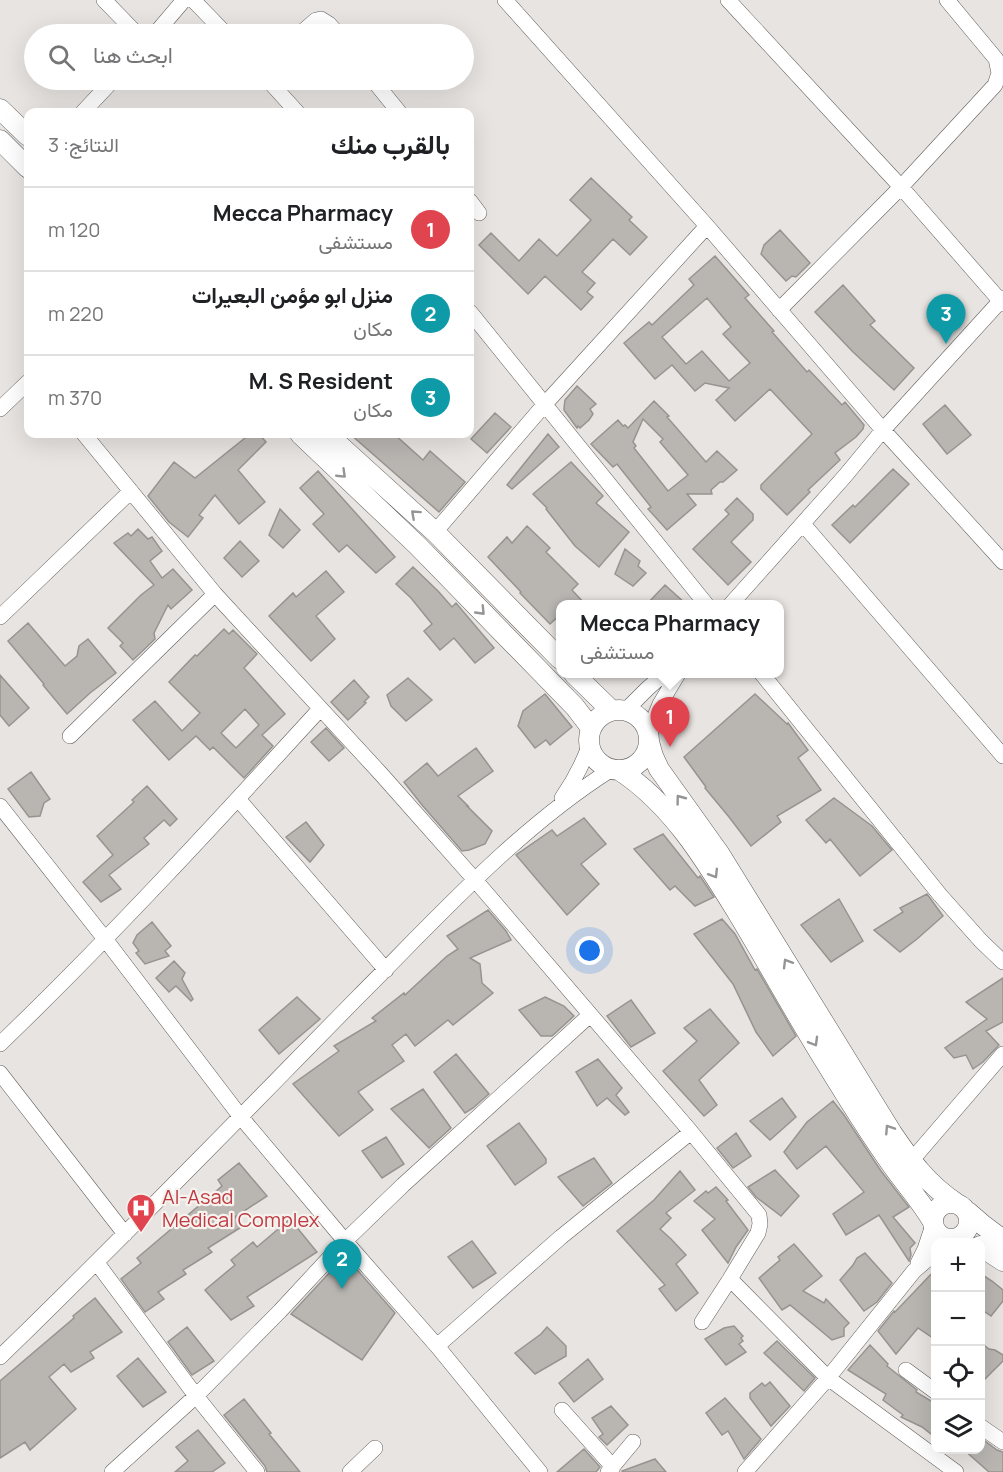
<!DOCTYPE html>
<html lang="ar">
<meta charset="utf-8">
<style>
:root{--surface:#fff;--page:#f6f6f6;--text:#202124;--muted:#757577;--line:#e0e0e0;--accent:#89431d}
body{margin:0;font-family:Manrope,Vazirmatn,sans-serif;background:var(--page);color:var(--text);direction:rtl}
.controls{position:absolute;right:18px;bottom:18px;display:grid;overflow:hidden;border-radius:12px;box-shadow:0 6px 24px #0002}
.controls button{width:54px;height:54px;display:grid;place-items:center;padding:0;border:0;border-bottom:2px solid var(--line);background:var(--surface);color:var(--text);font:30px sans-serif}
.you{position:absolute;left:590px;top:951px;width:21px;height:21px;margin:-15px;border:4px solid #fff;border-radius:50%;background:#1a73e8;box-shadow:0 0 0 9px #1a73e833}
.badge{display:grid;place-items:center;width:39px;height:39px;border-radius:50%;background:var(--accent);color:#fff;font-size:20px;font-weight:700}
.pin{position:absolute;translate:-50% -50px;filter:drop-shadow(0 2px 3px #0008)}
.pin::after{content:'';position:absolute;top:32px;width:21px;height:18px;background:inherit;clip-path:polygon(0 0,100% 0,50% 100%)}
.popup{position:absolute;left:556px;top:600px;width:228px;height:78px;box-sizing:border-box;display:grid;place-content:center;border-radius:12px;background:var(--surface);filter:drop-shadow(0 2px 4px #0005);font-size:20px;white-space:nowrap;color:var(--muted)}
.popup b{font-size:22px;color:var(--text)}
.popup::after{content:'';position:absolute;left:50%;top:100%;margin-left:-12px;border:12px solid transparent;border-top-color:var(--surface)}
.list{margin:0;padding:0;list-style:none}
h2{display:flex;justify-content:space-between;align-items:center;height:78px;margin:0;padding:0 24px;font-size:26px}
h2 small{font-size:20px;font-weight:400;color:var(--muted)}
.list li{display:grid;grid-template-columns:39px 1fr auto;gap:18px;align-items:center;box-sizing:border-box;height:84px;padding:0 24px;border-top:2px solid var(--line)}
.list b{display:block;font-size:22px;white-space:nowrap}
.list p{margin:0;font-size:20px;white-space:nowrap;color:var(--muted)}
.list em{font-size:20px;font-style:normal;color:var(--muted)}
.icon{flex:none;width:33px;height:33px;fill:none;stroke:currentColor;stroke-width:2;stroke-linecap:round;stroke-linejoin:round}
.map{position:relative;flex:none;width:1003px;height:1472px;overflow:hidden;direction:ltr}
.search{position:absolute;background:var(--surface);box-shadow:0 6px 24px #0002;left:24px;top:24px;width:450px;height:66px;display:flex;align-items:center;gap:15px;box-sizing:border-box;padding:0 21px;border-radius:33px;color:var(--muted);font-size:22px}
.panel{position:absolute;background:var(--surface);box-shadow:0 6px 24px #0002;left:24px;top:108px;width:450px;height:330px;border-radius:12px;direction:rtl}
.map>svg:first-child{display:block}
.building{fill:#b9b6b2;stroke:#979490;stroke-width:1.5;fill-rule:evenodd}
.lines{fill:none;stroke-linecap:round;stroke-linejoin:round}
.minor-casing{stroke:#625e5c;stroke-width:16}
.major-casing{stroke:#625e5c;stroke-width:21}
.minor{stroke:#fff;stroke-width:15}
.major{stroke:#fff;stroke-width:20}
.oneway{stroke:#969595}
.labels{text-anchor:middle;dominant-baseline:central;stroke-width:4.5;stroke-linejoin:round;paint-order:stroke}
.health-label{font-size:20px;fill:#be3a42;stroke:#f6f2ee;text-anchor:start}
</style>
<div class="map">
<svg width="1003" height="1472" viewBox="0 0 1003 1472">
<rect width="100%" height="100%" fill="#e8e4e1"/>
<path class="building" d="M591 178 632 217 629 220 647 237 630 255 613 239 582 272 595 283 587 292 593 297 581 310 545 276 528 294 479 245 491 233 519 261 539 239 557 256 591 220 570 200Z
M780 230 810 263 796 277 792 276 786 281 761 254 764 245Z
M715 256 749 295 745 298 774 331 772 332 807 372 809 370 842 405 845 402 864 425 863 429 856 437 835 453 840 460 808 490 810 492 787 515 761 489V485L812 434 770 389 735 421 716 400 729 388 705 383 695 391 672 365 655 379 624 343 649 322 652 325 694 285 689 279ZM707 298 731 327 723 334 750 363 729 381 702 351 686 364 662 337Z
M843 285 875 321 870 325 914 368 894 390 853 352 815 312Z
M577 386 596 404 590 409 593 414 589 420 580 428 578 426 577 428 564 410V408L565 400Z
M654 401 669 416 667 417 706 462 717 451 737 470 723 482H720L711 490 712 494H687L696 505 667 530 648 509 651 507 617 464 613 467 591 444 618 420 623 426 625 425 628 428ZM643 419 663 439 660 442 688 475 668 491 634 448 636 446 633 442Z
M945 405 971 435 947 454 923 424Z
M495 413 511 427 487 453 471 439Z
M250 434H259L266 442 238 470 265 502 239 524 215 495 199 515 203 518 188 537 169 522 148 496 174 462 195 478Z
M350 434H394L423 460 430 451 465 482 439 512Z
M548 434 559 447 512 489 507 485Z
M571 462 603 496 596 503 629 532 599 567 575 546 546 509 547 508 533 494Z
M893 469 909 484 850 543 832 525 853 505 855 507Z
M318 471 395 557 376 573 347 545 339 552 313 524 324 514 300 488Z
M737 498 753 514V520L731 542 751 562 728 585 693 549 729 514 725 510Z
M280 509 300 530 283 548 269 535Z
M527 526 550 548 546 552 578 584 572 590 585 604H561V614L550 624 520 593 521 592 488 557 507 537 512 543Z
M138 529 148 539 152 537 162 551 150 561 162 578 173 569 192 590 171 609 168 605 154 633 155 639 133 660 120 646 123 643 108 628 141 595 154 585 114 543 128 533 131 536Z
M240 541 259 561 242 577 224 558Z
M625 549 640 561 638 566 646 573 633 586 615 574Z
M413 567 438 591 452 607 456 603 494 648 475 663 454 638 440 650 424 631 432 624 411 598 396 584Z
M326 571 344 592 316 616 335 639 311 661 269 616 293 593 296 597Z
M665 585 686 604H647Z
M28 623 65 666 77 656 79 646 88 639 116 673 90 693 67 714 43 685 44 684 8 641Z
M224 629 229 634 233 630 257 654 244 668 285 714 262 735 273 746 244 778 213 747 210 750 196 736 169 760 133 720 155 701 182 731 200 713 169 682 195 655 197 656ZM245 709 259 725 236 748 221 733Z
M0 675 29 708 9 726 0 715Z
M408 678 432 700 406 721 391 706 387 695Z
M354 680 369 697 364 702 366 703 348 720 331 702Z
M545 694 572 727 550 745 546 740 535 748 518 726 523 711Z
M755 694 787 724 788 723 808 750 798 758 821 790 777 816 781 822 751 846 729 817 705 788 706 787 684 757Z
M326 728 344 748 329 761 311 742Z
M476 748 493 771 458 796 468 806H467L492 831 485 844 469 850 462 851 422 805 404 782 427 763 438 776Z
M31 772 50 799 44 803 40 816 29 817 8 789Z
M147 786 177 819 170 826 164 820 144 838 149 844 109 875 121 889 101 902 83 882 113 855 97 836 134 802 132 800Z
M834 798 872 826 892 850 860 876 830 839 826 843 806 820Z
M584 818 606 844 581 864 599 884 567 915 516 855 552 830 557 836Z
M306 822 324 845 310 862 286 837Z
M663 834 698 878 700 876 714 897 695 906 675 886 670 890 634 849Z
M927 894 943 916 917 939 900 952 874 930 903 912 900 908Z
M839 899 863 941 831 962 801 925Z
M488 910 506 931 511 940 470 958 480 964 482 983 493 993 453 1025 448 1020 415 1046 406 1034 392 1045 404 1061 358 1092 373 1110 339 1136 293 1084 339 1051 334 1046 376 1021 372 1018 404 993 405 995 447 956 458 949 447 936Z
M722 919 735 934 755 970 757 969 796 1036 773 1056 756 1032 733 984 694 934Z
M152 922 171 946 165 951 169 956 145 964 136 953 139 951 133 943 137 935Z
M174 961 185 973 182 979 193 999 191 1001 176 986 169 992 156 978Z
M1003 978V1022L986 1031 999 1045 983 1062 973 1069 966 1055 954 1058 945 1048 987 1019 966 1002Z
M297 997 320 1019 279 1054 259 1030Z
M545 997 564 1006 574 1016 552 1036H541L519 1010Z
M631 1000 655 1033 631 1047 607 1016Z
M710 1009 739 1043 699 1080 717 1105 704 1116 663 1071 697 1041 684 1028Z
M456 1054 489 1094 473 1108 465 1113 434 1072Z
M598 1059 622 1088 616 1095 629 1112 625 1115 607 1098 597 1106 576 1072Z
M423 1089 451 1128 429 1148 391 1109Z
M782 1098 796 1117 770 1140 750 1121Z
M833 1101 844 1115 881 1171 909 1207 893 1217 915 1243 910 1248 911 1255 909 1261 879 1215 846 1235 833 1214 864 1192 826 1146 797 1169 784 1152 807 1122Z
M519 1123 546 1159V1163L515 1185 487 1146Z
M736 1133 751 1156 733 1168 717 1148Z
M386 1137 404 1164 382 1178 362 1151Z
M594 1158 612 1183 583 1206 558 1177Z
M239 1163 267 1196 235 1217 243 1226 208 1248 212 1252 183 1270 186 1274 158 1292 164 1299 145 1312 121 1279 141 1263 137 1258 222 1186 218 1180Z
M775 1170 799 1196 781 1216 756 1197 748 1187Z
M680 1171 695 1190 666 1213 671 1218 660 1229 671 1239 686 1255 676 1264 698 1293 676 1311 659 1289 665 1285 617 1231 654 1200Z
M716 1187 728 1200 726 1201 748 1230 736 1247 728 1263 702 1230 715 1219 694 1201 706 1191 708 1193Z
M290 1219 317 1252 247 1297 254 1306 231 1320 205 1290 235 1265 231 1260 253 1242 257 1247Z
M472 1241 496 1273 473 1288 448 1257Z
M794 1244 822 1276 803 1291 824 1303 826 1299 849 1323 844 1328V1336L832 1340 790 1305 782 1310 759 1278 780 1260 778 1257Z
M865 1253 892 1283 877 1302 864 1311 840 1280 853 1265 857 1258Z
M345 1256 395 1313 362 1360 291 1314Z
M936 1269V1340L918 1328 896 1354 878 1331 894 1311 895 1312Z
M981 1274 992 1281 1003 1290V1301L991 1316 981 1309Z
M95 1298 122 1332 90 1352 94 1358 71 1372 64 1364 49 1377 76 1409 30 1450 25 1442 0 1458V1381L74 1318 73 1316Z
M734 1326 743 1336 741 1338 743 1341 739 1344 746 1352 726 1365 705 1339 724 1328Z
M187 1327 214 1361 192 1375 168 1342Z
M547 1327 566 1346V1356L535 1374 515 1353 541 1334Z
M777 1341 815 1378 804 1391 764 1353Z
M981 1343 989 1349 995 1350 1003 1355V1361L981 1383Z
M870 1345 888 1364 887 1366 917 1390 916 1392 936 1404V1438L922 1427 901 1417 903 1415 883 1400 886 1394 848 1370Z
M138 1358 166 1392 143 1407 117 1376Z
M588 1359 603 1379 574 1402 559 1383Z
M770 1382 790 1406 771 1426 750 1398V1393L762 1383 765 1386Z
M725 1398 761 1439 744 1459 728 1431 722 1435 706 1413Z
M244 1399 271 1433 269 1434 300 1472H267L265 1466 224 1415Z
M611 1406 628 1425 607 1445 599 1437 603 1434 592 1418Z
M198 1430 225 1463 212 1472H175L188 1461 176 1447Z
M981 1438 997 1450 1003 1452V1472H989L963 1449H981Z
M584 1449 600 1467 596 1472H557Z
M655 1459 666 1472H623L622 1471Z"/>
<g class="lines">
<g class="minor-casing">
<path id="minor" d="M104 0 137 34
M193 0 226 34
M505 0 707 226 883 430 1003 562
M728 0 901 187 1003 304
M155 34 184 0
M300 34 316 20 321 19 329 24 338 34
M268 80 297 112
M373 80 399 112
M83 112 113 80
M470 201 479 213
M779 310 901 187 995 85 999 73 996 59 947 0
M470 312 706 604
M0 409 28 382
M84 434 215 594 381 774 475 880 691 1132 759 1215 760 1224 758 1233 730 1279 702 1322
M803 524 1003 756
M435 532 545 404 707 226
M731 604 845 476 883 430 1003 298
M0 617 131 491
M762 674 940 895 981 941 1003 962
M626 710 647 689 664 674
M648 733 660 704 678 674
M70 736 215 594
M562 798C574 781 582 765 589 747
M238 799 386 970
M0 806 105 939 240 1116 345 1241 437 1346 540 1472
M0 1044C111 937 216 823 320 709
M0 1073 125 1234
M911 1161 1003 1054
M950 1242 956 1238
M97 1263 196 1396 257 1472
M918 1263 925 1249 933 1225
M730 1279 828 1378 956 1472
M437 1346 561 1237 691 1132
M0 1357C122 1239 240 1117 359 996 438 917 517 829 612 769
M906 1370 936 1392
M562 1410 613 1467
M980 1426 1003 1442
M112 1472 196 1396 280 1311 345 1241 403 1185 590 1015
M350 1472 375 1448
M608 1472 633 1442
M745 1472 828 1378 914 1271 936 1252"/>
</g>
<g class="major-casing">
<path id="major" d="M0 109 28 136
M0 140 28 168
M300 434 418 546 575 707 591 728
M327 434 435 532 560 659
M574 674 611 710
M589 740a30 30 0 1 1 60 0a30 30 0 1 1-60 0Z
M649 742 653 756 659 769 719 853 892 1133C911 1161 927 1184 956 1203
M619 770C673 805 707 863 740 917 769 965 796 1015 826 1063 845 1094 864 1125 885 1155 900 1178 919 1198 933 1222
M933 1221a18 18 0 1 1 36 0a18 18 0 1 1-36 0Z
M968 1212 983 1225 1003 1240
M980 1246 1003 1261"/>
</g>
<use href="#minor" class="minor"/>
<use href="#major" class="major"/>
</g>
<defs><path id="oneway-chevron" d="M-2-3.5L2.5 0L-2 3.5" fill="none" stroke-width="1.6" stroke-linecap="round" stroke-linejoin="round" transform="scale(1.5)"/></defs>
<g class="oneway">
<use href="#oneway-chevron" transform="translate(342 474) rotate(44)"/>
<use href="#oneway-chevron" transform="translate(415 514) rotate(-138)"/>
<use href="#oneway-chevron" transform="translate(481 611) rotate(46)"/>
<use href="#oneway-chevron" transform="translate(680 799) rotate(-127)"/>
<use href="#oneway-chevron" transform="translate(714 874) rotate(58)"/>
<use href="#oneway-chevron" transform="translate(787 963) rotate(-121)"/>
<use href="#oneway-chevron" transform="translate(814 1042) rotate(60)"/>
<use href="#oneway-chevron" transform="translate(889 1129) rotate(-123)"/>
</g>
<defs>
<g id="hospital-pin" transform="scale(1.5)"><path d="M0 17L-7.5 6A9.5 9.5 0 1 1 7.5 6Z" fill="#e0444e" stroke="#f6f2ee"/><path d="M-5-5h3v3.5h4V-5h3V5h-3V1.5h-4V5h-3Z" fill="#fff"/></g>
</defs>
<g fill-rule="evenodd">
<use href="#hospital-pin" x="141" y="1208"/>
</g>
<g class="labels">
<g class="health-label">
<text x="162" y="1196">Al-Asad<tspan x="162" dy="23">Medical Complex</tspan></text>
</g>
</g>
</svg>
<div class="controls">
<button>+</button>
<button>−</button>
<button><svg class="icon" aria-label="locate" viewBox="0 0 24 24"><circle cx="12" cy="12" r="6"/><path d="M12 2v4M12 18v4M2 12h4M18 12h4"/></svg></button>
<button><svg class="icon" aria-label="layers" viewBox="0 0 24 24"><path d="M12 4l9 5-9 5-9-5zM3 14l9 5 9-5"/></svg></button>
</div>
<div class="you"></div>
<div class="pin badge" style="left:670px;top:747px;background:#e0444e">1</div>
<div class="popup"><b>Mecca Pharmacy</b>مستشفى</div>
<div class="pin badge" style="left:342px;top:1289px;background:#0f9aa8">2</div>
<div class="pin badge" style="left:946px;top:344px;background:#0f9aa8">3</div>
<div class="search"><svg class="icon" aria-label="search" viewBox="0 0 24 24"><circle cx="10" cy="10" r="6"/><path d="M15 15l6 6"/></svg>ابحث هنا</div>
<section class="panel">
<h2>بالقرب منك<small>النتائج: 3</small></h2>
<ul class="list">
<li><span class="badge" style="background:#e0444e">1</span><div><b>Mecca Pharmacy</b><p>مستشفى</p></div><em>120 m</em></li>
<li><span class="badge" style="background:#0f9aa8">2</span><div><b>منزل ابو مؤمن البعيرات</b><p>مكان</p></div><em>220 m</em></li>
<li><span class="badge" style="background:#0f9aa8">3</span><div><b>M. S Resident</b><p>مكان</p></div><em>370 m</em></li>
</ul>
</section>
</div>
